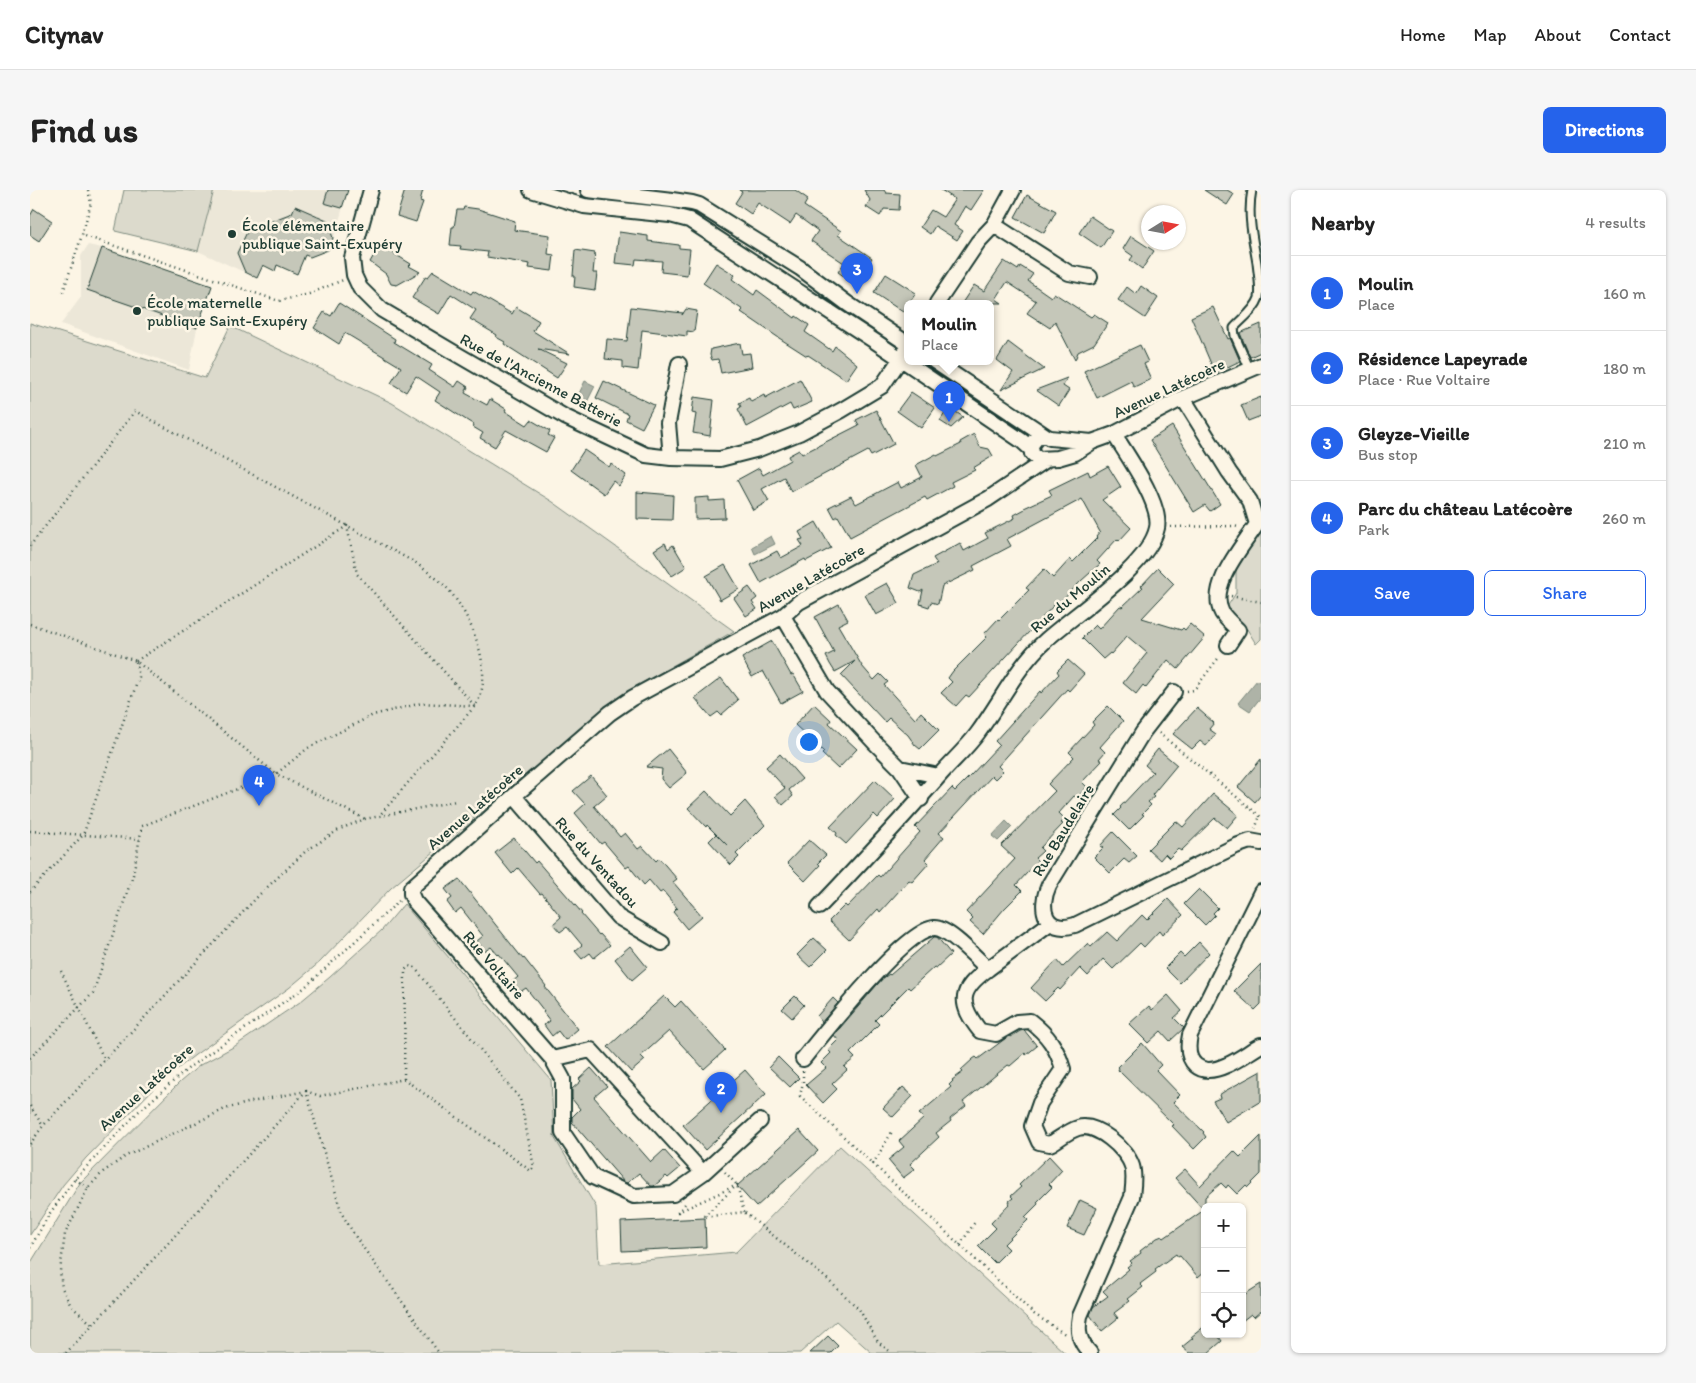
<!DOCTYPE html>
<meta charset="utf-8">
<style>
:root{--surface:#fff;--page:#f6f6f6;--text:#222;--muted:#767676;--line:#e0e0e0;--accent:#2563eb}
body{margin:0;font-family:Itim,sans-serif;background:var(--page);color:var(--text)}
.controls{position:absolute;right:15px;bottom:15px;display:grid;overflow:hidden;border-radius:8px;box-shadow:0 1px 4px #0004}
.controls button{width:45px;height:45px;display:grid;place-items:center;padding:0;border:0;border-bottom:1px solid var(--line);background:var(--surface);color:var(--text);font:25px sans-serif}
.compass{position:absolute;left:1111px;top:15px;width:45px;height:45px;border-radius:50%;background:var(--surface);box-shadow:0 1px 4px #0004;rotate:79deg}
.you{position:absolute;left:778px;top:551px;width:18px;height:18px;margin:-12px;border:4px solid #fff;border-radius:50%;background:#1a73e8;box-shadow:0 0 0 8px #1a73e833}
.badge{display:grid;place-items:center;width:32px;height:32px;border-radius:50%;background:var(--accent);color:#fff;font-size:16px;font-weight:700}
.pin{position:absolute;translate:-50% -41px;filter:drop-shadow(0 1px 2px #0008)}
.pin::after{content:'';position:absolute;top:26px;width:18px;height:15px;background:inherit;clip-path:polygon(0 0,100% 0,50% 100%)}
.popup{position:absolute;left:874px;top:110px;width:90px;height:65px;box-sizing:border-box;display:grid;place-content:center;border-radius:8px;background:var(--surface);filter:drop-shadow(0 1px 4px #0005);font-size:16px;white-space:nowrap;color:var(--muted)}
.popup b{font-size:19px;color:var(--text)}
.popup::after{content:'';position:absolute;left:50%;top:100%;margin-left:-10px;border:10px solid transparent;border-top-color:var(--surface)}
.list{margin:0;padding:0;list-style:none}
h2{display:flex;justify-content:space-between;align-items:center;height:65px;margin:0;padding:0 20px;font-size:21px}
h2 small{font-size:16px;font-weight:400;color:var(--muted)}
.list li{display:grid;grid-template-columns:32px 1fr auto;gap:15px;align-items:center;box-sizing:border-box;height:75px;padding:0 20px;border-top:1px solid var(--line)}
.list b{display:block;font-size:19px;white-space:nowrap}
.list p{margin:0;font-size:16px;white-space:nowrap;color:var(--muted)}
.list em{font-size:16px;font-style:normal;color:var(--muted)}
.actions{display:flex;gap:10px;padding:15px 20px}
.actions a{flex:1;padding:11px 0;border:1px solid var(--accent);border-radius:8px;text-align:center;font-size:18px;color:var(--accent)}
.actions .main{background:var(--accent);color:#fff}
.icon{flex:none;width:28px;height:28px;fill:none;stroke:currentColor;stroke-width:2;stroke-linecap:round;stroke-linejoin:round}
.map{position:relative;flex:none;width:1231px;height:1163px;overflow:hidden;border-radius:8px}
header{display:flex;align-items:center;gap:30px;box-sizing:border-box;height:70px;padding:0 25px;background:var(--surface);border-bottom:1px solid var(--line)}
header strong{font-size:24px}
nav{display:flex;gap:28px;margin-inline-start:auto;font-size:18px}
.intro{display:flex;align-items:center;justify-content:space-between;box-sizing:border-box;height:120px;padding:0 30px}
h1{margin:0;font-size:35px}
.button{padding:12px 22px;border-radius:8px;background:var(--accent);color:#fff;font-size:18px;font-weight:700}
main{display:flex;gap:30px;padding:0 30px}
aside{flex:1;background:var(--surface);border-radius:8px;box-shadow:0 1px 4px #0004}
.map>svg:first-child{display:block}
.built{fill:#ece7d8}
.green{fill:#dcdacc;stroke:#7e8c80}
.water{fill:#aeb3a7;stroke:#758479}
.building{fill:#c5c7b9;stroke:#1f3d34}
.lines{fill:none;stroke-linecap:round;stroke-linejoin:round}
.service-casing{stroke:#1f3d34;stroke-width:11}
.minor-casing{stroke:#1f3d34;stroke-width:18}
.path{stroke:#1f3d34;stroke-width:2.5;stroke-dasharray:1 4;stroke-linecap:butt}
.service{stroke:#fcf5e5;stroke-width:7}
.minor{stroke:#fcf5e5;stroke-width:14}
.poi-dot{fill:#1f3d34;stroke:#fcf5e5;stroke-width:2}
.labels{text-anchor:middle;dominant-baseline:central;stroke-width:5;stroke-linejoin:round;paint-order:stroke}
.poi-label{font-size:16px;fill:#1f3d34;stroke:#fcf5e5;text-anchor:start}
.street-label{font-size:16px;fill:#1f3d34;stroke:#fcf5e5}
</style>
<header>
<strong>Citynav</strong>
<nav><a>Home</a><a>Map</a><a>About</a><a>Contact</a></nav>
</header>
<div class="intro"><h1>Find us</h1><a class="button">Directions</a></div>
<main>
<div class="map">
<svg width="1231" height="1163" viewBox="0 0 1231 1163">
<rect width="100%" height="100%" fill="#fcf5e5"/>
<filter id="ink" filterUnits="userSpaceOnUse"><feTurbulence type="fractalNoise" baseFrequency=".02" numOctaves="2"/><feDisplacementMap in="SourceGraphic" scale="10" xChannelSelector="R" yChannelSelector="G"/><feConvolveMatrix kernelMatrix="1 2 1 2 8 2 1 2 1" color-interpolation-filters="sRGB"/></filter>
<g filter="url(#ink)">
<path class="built" d="M94 0H318L304 48 298 60 280 67 275 65 267 84 248 75 245 81 233 75 227 88 168 61 85 41Z
M58 55 72 58 182 96 167 138 159 180 31 134 51 107V66Z"/>
<path class="green" d="M94 0H184L168 61 85 41Z
M0 133 175 188 200 136 362 213 523 312 704 441 605 497 556 534 361 698 290 772 259 798 165 865 128 894 56 968 33 995 0 1045Z
M1231 341V449L1226 454 1217 439 1195 420 1206 403V374Z
M374 714 521 890 524 947 566 1017 569 1074 706 1062 810 956 1035 1163H842L806 1131 770 1163H0V1074L50 993 150 892 170 875 205 856 270 812 300 787 352 740Z"/>
<path class="water" d="M555 191 565 196 554 218 544 214Z
M741 346 745 354 725 364 722 357Z
M1227 490 1231 494V507L1220 521 1208 513Z
M976 631 982 637 968 651 962 646Z"/>
<path class="building" d="M298 0H318L312 18 294 13Z
M375 0H393L390 11 393 12 386 32 367 26Z
M709 0H765L778 9 774 16 811 41 808 45 842 68 836 77 834 75 822 92 808 82 814 73 781 51 788 41 766 25 760 34 728 13 721 24 705 13 712 2Z
M834 0H854L856 3 870 4 869 20 854 19 850 26 836 17 840 10Z
M911 0H954L941 20 935 16 924 35 933 41 927 50 905 36 900 44 890 37 901 20 913 27 925 9Z
M1174 0H1197L1204 4 1197 15Z
M997 5 1026 21 1014 43 985 27Z
M265 16 297 30 303 48 298 60 280 67 275 65 267 84 247 75 245 81 233 75 227 88 215 82 207 63 218 40 262 23Z
M434 17 448 19 485 31 484 40 520 45 518 64 524 65 522 81 499 78 500 74 457 67 458 62 430 59 431 56 420 55 422 37H424L427 20H433Z
M4 19 22 31 9 51 0 45V26Z
M1060 26 1082 41 1071 58 1049 43Z
M589 42 618 46V51L649 55V58L660 59 657 85 631 82 632 71 606 69 605 75 585 73Z
M1101 46 1124 61 1112 79 1100 70 1103 66 1093 59Z
M350 55 381 74 379 76 390 82 367 95 361 94 356 84 340 72Z
M72 58 182 96 167 138 57 100Z
M545 60 565 63 563 83H567L565 100 544 97 545 86H543Z
M974 71 988 80 990 76 1003 84 998 91 1021 107 1024 103 1061 127 1064 124 1078 133 1064 154 1048 162 1045 170 1025 131 1020 138 997 123 1006 111 977 92 966 109 972 113H932L944 95 954 101Z
M686 73 705 85 702 89 724 105 727 100 765 128 766 126 779 135 775 142 802 161 805 156 827 174 816 190 778 165 777 166 749 148 711 122 713 120 673 93Z
M403 81 441 104 443 101 482 124 486 117 509 131 503 141 540 164 508 159 537 173 527 188 474 154 475 152 466 147 467 145 440 129 446 120 421 104 409 124 382 108 396 86 398 87Z
M856 84 886 103 873 122 844 103Z
M1111 96 1128 108 1115 128 1088 110 1097 97 1106 104Z
M309 113 365 149 364 152 402 175 399 180 425 197 429 191 438 197 435 203 457 215 460 209 476 219 475 221 497 235 501 230 520 241 518 245 524 248 516 262 476 240 465 257 450 248 453 243 443 237 444 235 405 210 410 202 386 186 376 202 361 193 371 177 315 143 309 154 284 138 294 122 301 126Z
M601 117 653 123 652 125 656 119 667 121 664 142 657 141V146L612 140 608 180 593 178V171L575 169 577 149 597 151Z
M1183 117 1198 149 1200 148 1210 171 1185 183 1161 127Z
M1231 134V162L1220 167 1210 143Z
M978 152 1014 179 971 200 983 182 967 170Z
M710 153 712 164 720 163 722 177 691 183 688 169 682 170 680 165 681 159Z
M1110 155 1118 172 1114 174 1121 189 1104 197 1101 191 1067 208 1054 181Z
M1037 188 1033 196 1039 200 1029 216 1006 200Z
M770 189 782 212 763 220 760 214 717 237 708 219 711 217 709 213 719 208 721 212 734 205 735 208Z
M574 191 624 215 612 238 596 230 598 224 566 208Z
M881 202 905 218 891 238 867 221Z
M664 207 684 210 680 246 663 243 666 224 662 223Z
M1231 207V226L1218 231 1211 215Z
M919 217 933 227 921 238 910 231Z
M846 220 864 254 841 266 838 261 761 302 754 287 732 299 739 311 723 320 707 290 729 278 733 285 760 270 758 266 769 260 772 264 829 235 826 230Z
M1142 236 1190 314 1180 321 1175 315 1164 322 1120 250Z
M944 244 950 257 959 259 963 266 943 278 945 280 921 292 923 296 897 310 895 307 820 347 808 326 805 328 799 317 821 306 826 314 868 292 871 298 892 287 886 275 906 264 907 266 931 254 930 252Z
M554 260 579 277 581 274 596 285 589 296 583 291 574 304 541 280Z
M1078 276 1091 297 1072 310 1101 338 1089 351 1087 349 1067 371 1070 374 1051 391 1026 417 1024 415 939 507 936 505 926 516 911 503 922 492 918 488 923 481 957 447 954 444 968 429 969 430 999 400 996 398 1014 379 1023 388 1040 369 1043 372 1067 348 1066 347 1070 342 1052 309 977 349 981 356 943 376 945 380 912 396 908 414 901 412 899 417 890 414 893 400 890 402 880 398 884 385 907 374 903 368 930 353 934 361 958 348 955 343 985 328 984 325 995 319 994 318 1022 305 1019 300 1058 281 1060 286Z
M607 302 643 305 642 330 607 329Z
M679 307V311L694 310 695 328 665 329V308Z
M786 332 801 358 776 371 775 369 731 393 721 375 747 361 751 368 773 356 769 350 773 349 769 342Z
M635 353 638 359 643 355 656 377 642 386 624 360Z
M695 375 709 399 690 410 676 386Z
M1128 378 1144 394 1112 428 1151 440 1153 438 1155 440 1160 434 1175 447 1148 479 1138 470 1116 498 1113 495 1106 504 1093 493 1117 463 1097 446 1081 464 1080 463 1073 469 1052 448 1065 435 1069 439 1090 416 1092 417 1113 397 1111 396Z
M857 393 869 413 846 425 835 405Z
M719 397 727 408 722 412 727 419 716 426 704 408Z
M809 414 818 430 808 435 832 476 844 490 850 484 858 492 854 495 885 529 891 522 909 540 890 559 885 555 878 545 859 528 855 532 811 485 825 471 805 482 800 474 796 466 804 462 785 427Z
M742 451 761 485 763 484 773 501 751 513 733 481 722 487 712 468Z
M1038 470 1054 484 1039 501 1037 499 968 576 973 581 965 589 962 586 909 643 914 647 895 669 899 673 882 692 879 690 850 722 848 719 819 750 799 731 815 715 817 717 848 685 850 687 890 642 885 637 922 598 925 601 941 585 969 555 965 551 1010 501 1011 503 1029 484 1027 481Z
M691 488 708 510 691 525 688 522 681 527 665 508Z
M784 514 801 530 799 533 827 559 808 579 792 564 794 562 765 535Z
M1078 516 1093 531 1070 557 1075 562 1069 569 1072 571 1052 592 1057 597 1047 608 1044 606 1029 623 1035 629 1031 633 1033 634 1010 658 1013 661 1005 668 1008 671 986 695 992 701 974 719 953 744 940 732 943 729 936 722 985 669 971 656 1025 601 1018 594 1044 567 1039 562 1064 535 1062 532Z
M1167 518 1184 533 1179 539 1186 544 1176 556 1170 551 1162 559 1143 544Z
M638 559 657 583 639 598 631 589 632 579 616 577Z
M1128 559 1147 575 1122 605 1124 607 1118 612 1121 615 1112 624 1114 625 1099 640 1084 625 1091 618 1090 617 1123 582 1115 575Z
M750 564 772 589 759 600 763 606 753 615 745 606 755 598 736 577Z
M1231 569V605L1225 612 1208 597Z
M561 586 577 605 564 616 590 647 595 643 608 659 612 656 626 671 629 668 647 689 643 692 672 726 657 739 643 722 647 718 633 701 630 703 619 690 614 695 599 676 596 678 574 652 571 654 545 623 555 614 543 601Z
M845 590 865 609 848 628 844 624 816 654 806 645 807 643 800 637Z
M676 601 700 626 715 611 735 635 706 664 709 667 701 675 679 651 686 644 697 655 677 635 676 637 658 618Z
M1183 604 1208 625 1197 638 1185 628 1151 661 1148 659 1139 668 1135 664 1130 670 1118 659 1146 631 1153 637Z
M1083 642 1107 666 1099 673 1094 669 1080 683 1064 667 1073 658 1070 656Z
M484 648 505 673 507 671 552 723 551 724 569 745 570 744 580 755 564 768 560 763 552 769 545 761 552 755 537 737 530 742 523 734 531 727 512 703 510 704 488 678 482 684 465 663Z
M779 650 796 665 788 673 790 675 775 691 757 673Z
M429 689 493 769 494 768 516 796 515 797 548 839 535 850 528 841 522 846 514 835 520 831 513 822 514 821 496 798 490 802 482 792 488 787 469 764 468 765 461 757 455 761 447 751 453 746 431 718 425 723 417 712 422 708 415 699Z
M1169 699 1188 718 1183 723 1185 725 1175 735 1154 714Z
M1138 709 1153 725 1132 745 1129 741 1114 757 1110 753 1083 779 1073 769 1058 786 1050 778 1030 800 1028 798 1015 811 1001 798 1027 770 1033 777 1058 753 1061 757 1077 742 1087 751 1112 725 1117 730Z
M904 747H907L921 764 906 778 904 777 880 799 878 797 845 830 849 834 820 863 825 868 814 877 817 880 802 894 807 899 793 913 776 895 796 878 791 873 801 863 798 860 808 850 804 845 852 789 859 784 860 785Z
M784 748 797 760 780 777 767 765Z
M1169 752 1179 763 1150 793 1135 778 1150 763 1154 767Z
M600 756 617 777 602 790 585 769Z
M1231 774V814L1225 820 1204 801Z
M1138 805 1152 821 1144 828 1154 838 1140 851 1131 841 1118 853 1099 834 1119 816 1122 820Z
M634 806 645 817 651 811 695 860 674 879 639 841 611 866 615 870 601 882 578 857Z
M765 806 774 815 762 828 752 819Z
M803 808 808 813 792 832 787 826Z
M994 840 1007 856 996 865 995 863 980 876 978 875 933 912 936 916 920 929 921 931 906 943 909 947 880 974 885 979 873 988 858 970 874 957 869 951 894 928 889 924 921 897 919 895 923 891 922 890 933 882 931 880 943 869 946 867 948 869 976 848 980 846 981 847 990 841Z
M1112 853 1131 875 1126 880 1150 905 1143 912 1174 942 1173 943 1176 947 1164 959 1142 936 1144 935 1088 880 1089 878 1088 877Z
M748 867 769 888 760 897 739 877Z
M561 878 577 896 564 907 621 972 634 960 650 978 638 988 636 986 624 996H621L609 983 597 993 594 992 542 932V927L550 919 542 909V899L551 891 549 889Z
M715 880 736 904 675 960 653 935Z
M1231 881V911L1196 932 1183 911 1190 908 1189 905 1195 901Z
M873 897 883 906 863 927 853 918Z
M769 940 788 961 726 1017 707 996Z
M1231 946V984L1218 997 1216 995 1207 1004 1198 995 1196 998 1191 993 1175 1007V1081L1168 1087 1150 1066 1148 1067 1146 1064 1125 1079 1126 1082 1110 1094 1113 1097 1098 1109 1100 1111 1084 1123 1088 1128 1072 1141 1060 1125 1063 1117 1078 1106 1073 1101 1099 1079 1097 1077 1102 1073 1100 1071 1111 1063 1110 1061 1127 1048 1132 1046 1134 1048 1174 1020 1145 988 1155 979 1170 996 1204 961 1210 967Z
M1019 966 1032 980 1019 994 1022 997 1007 1012 1008 1014 995 1027 998 1030 974 1054 979 1059 965 1073 948 1056 966 1038 961 1033 980 1013 979 1011 983 1008 981 1006 991 997 989 995Z
M1050 1010 1067 1018 1054 1045 1037 1038Z
M675 1028 676 1057 592 1061 591 1032Z
M1231 1094V1121L1224 1127 1221 1124 1212 1131V1106Z
M1175 1136V1144H1187L1192 1151 1178 1163H1159L1152 1157 1163 1148 1161 1147Z
M798 1146 808 1156 801 1163H780Z"/>
<g class="lines">
<g class="service-casing">
<path id="service" d="M1220 180 1205 146 1204 138C1212 129 1225 120 1229 108 1231 98 1228 84 1227 73 1223 49 1217 25 1222 0"/>
</g>
<g class="minor-casing">
<path id="minor" d="M341 0 322 68 324 85 330 98 352 120 423 162 535 227 616 265 641 268 690 269 729 259 769 243 812 220 852 196 878 158
M501 0 554 16 640 25 659 30 846 152 992 251 1001 259
M558 0 642 10 662 13 669 15 770 78 818 114 878 154
M964 35 1039 83 1060 87
M907 113 948 52 964 35 983 0
M904 171 1016 246 1020 248 1062 252
M1153 208 1199 282 1220 311 1227 334C1213 356 1177 396 1192 423 1196 429 1203 435 1208 440L1198 455
M1016 246H1008L1001 255 1002 264 1008 269 1028 268 1045 263 1062 252 1084 244 1153 208 1231 175
M641 268 638 233 649 174
M753 426 797 501 845 553 870 578 891 609
M1144 502 1113 542 1019 695C1008 719 1015 744 1045 735L1206 656 1220 651 1231 653
M870 578 909 586
M484 606 588 727 632 753
M1231 702 1160 845C1154 873 1169 888 1197 875 1209 870 1220 861 1231 855
M789 717C830 674 870 631 909 586 921 572 936 559 947 544 970 513 987 476 1016 450 1046 423 1119 376 1127 338 1132 314 1097 265 1084 244
M958 779 1020 733
M522 869 561 860 673 983
M773 869C794 843 875 740 904 738 918 737 947 769 958 779 929 800 928 813 950 841L966 844 987 832 1000 831C1018 845 1027 858 1033 879L1010 913 1002 936 1009 952 1020 954C1029 949 1038 941 1048 938 1066 932 1097 959 1102 976 1105 986 1103 996 1102 1007L1050 1126C1047 1142 1049 1151 1060 1163
M730 931 673 983 643 1004 604 1006 563 987 533 943V889L522 869 384 711 381 704V698L484 606 580 523 602 508 753 426 769 412 958 309 1016 270"/>
</g>
<path class="path" d="M58 0 61 13 52 45 249 111 279 104 313 90
M33 102 52 45
M1141 337 1204 336 1208 337
M0 356 105 221 386 373C396 381 407 388 416 397 440 422 467 484 445 516L349 626
M1201 406 1231 412
M0 434 106 471 246 584 335 629
M106 471 317 336 327 384 444 515
M1157 501 1164 500 1190 466
M1129 543 1231 627
M1225 639 1230 626
M0 641 110 649
M0 702 53 645 109 487 106 472
M31 781 75 871
M0 868 63 803 103 685 112 636 246 584 278 558 343 525 392 513 445 516
M773 881V892L770 906 1004 1124 1035 1144
M374 889 375 780 379 776 385 778 490 909 504 977 501 981 374 889 290 906 276 901 312 1024 327 1049 409 1163
M0 916 13 936
M0 954 13 936 230 704 276 661 310 639 335 629 426 611
M843 974 863 940
M695 982 707 995 714 1022
M45 989 58 998
M655 1014 648 1022 707 995 673 1027 714 1022 797 1089 829 1119 848 1152 862 1163
M930 1055 945 1032
M0 1058 20 1023 45 989 108 922 161 876 274 798 369 711
M36 1163C117 1077 197 989 276 901L221 912 195 919 96 966 73 982 58 998 35 1044 30 1081 32 1098 41 1116 63 1135"/>
<use href="#service" class="service"/>
<use href="#minor" class="minor"/>
</g>
</g>
<g class="poi-dot">
<circle cx="202" cy="44" r="5"/>
<circle cx="107" cy="121" r="5"/>
</g>
<g class="labels">
<g class="poi-label">
<text x="212" y="35">École élémentaire<tspan x="212" dy="18">publique Saint-Exupéry</tspan></text>
<text x="117" y="112">École maternelle<tspan x="117" dy="18">publique Saint-Exupéry</tspan></text>
</g>
<g class="street-label">
<text transform="translate(511 190) rotate(28)">Rue de l'Ancienne Batterie</text>
<text transform="translate(1139 198) rotate(-25)">Avenue Latécoère</text>
<text transform="translate(781 388) rotate(-30)">Avenue Latécoère</text>
<text transform="translate(1040 408) rotate(-40)">Rue du Moulin</text>
<text transform="translate(445 617) rotate(-41)">Avenue Latécoère</text>
<text transform="translate(1033 640) rotate(-59)">Rue Baudelaire</text>
<text transform="translate(567 672) rotate(48)">Rue du Ventadou</text>
<text transform="translate(464 775) rotate(49)">Rue Voltaire</text>
<text transform="translate(116 897) rotate(-42)">Avenue Latécoère</text>
</g>
</g>
</svg>
<div class="controls">
<button>+</button>
<button>−</button>
<button><svg class="icon" aria-label="locate" viewBox="0 0 24 24"><circle cx="12" cy="12" r="6"/><path d="M12 2v4M12 18v4M2 12h4M18 12h4"/></svg></button>
</div>
<svg class="compass" viewBox="-18 -18 36 36"><path d="M0-13l5 13h-10z" fill="#e53935"/><path d="M0 13l5-13h-10z" fill="#767676"/></svg>
<div class="you"></div>
<div class="pin badge" style="left:919px;top:232px">1</div>
<div class="popup"><b>Moulin</b>Place</div>
<div class="pin badge" style="left:691px;top:923px">2</div>
<div class="pin badge" style="left:827px;top:104px">3</div>
<div class="pin badge" style="left:229px;top:616px">4</div>
</div>
<aside>
<h2>Nearby<small>4 results</small></h2>
<ul class="list">
<li><span class="badge">1</span><div><b>Moulin</b><p>Place</p></div><em>160 m</em></li>
<li><span class="badge">2</span><div><b>Résidence Lapeyrade</b><p>Place · Rue Voltaire</p></div><em>180 m</em></li>
<li><span class="badge">3</span><div><b>Gleyze-Vieille</b><p>Bus stop</p></div><em>210 m</em></li>
<li><span class="badge">4</span><div><b>Parc du château Latécoère</b><p>Park</p></div><em>260 m</em></li>
</ul>
<div class="actions"><a class="main">Save</a><a>Share</a></div>
</aside>
</main>
